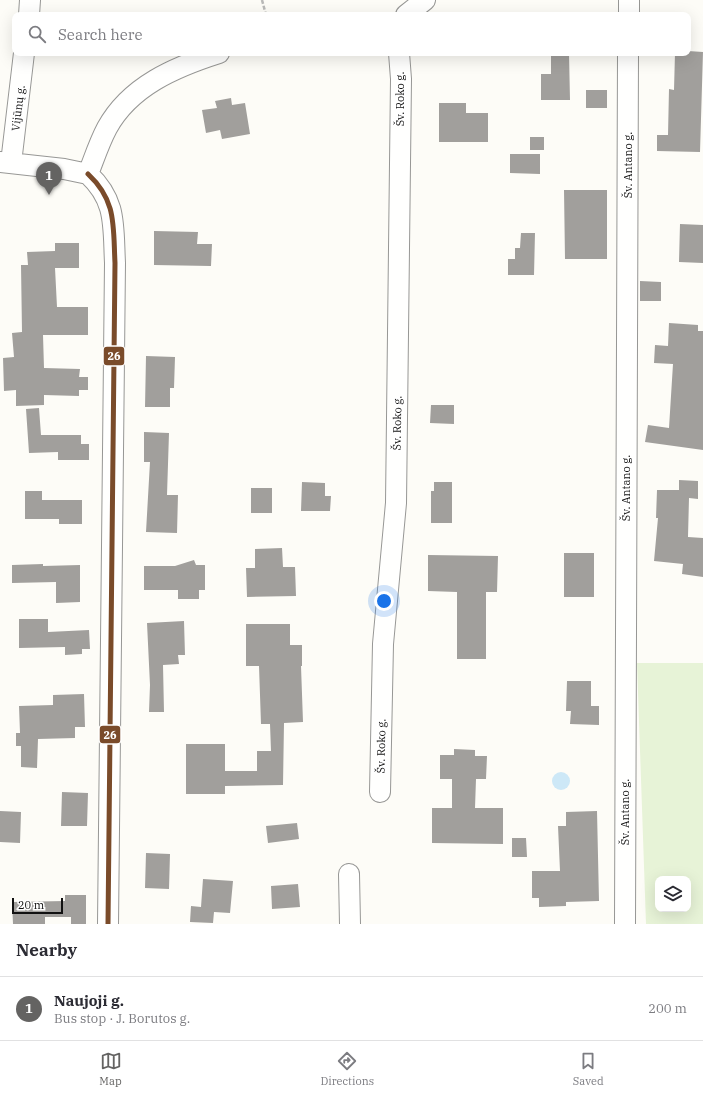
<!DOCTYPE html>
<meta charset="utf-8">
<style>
:root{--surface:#fff;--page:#f7f7f7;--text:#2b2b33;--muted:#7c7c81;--line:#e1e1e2;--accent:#646362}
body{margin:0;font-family:"IBM Plex Serif",serif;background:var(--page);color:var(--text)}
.controls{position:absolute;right:12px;bottom:12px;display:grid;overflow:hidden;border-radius:8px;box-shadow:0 4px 16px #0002}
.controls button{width:36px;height:36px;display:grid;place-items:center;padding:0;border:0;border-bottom:1px solid var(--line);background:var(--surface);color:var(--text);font:20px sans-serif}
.scale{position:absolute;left:12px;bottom:10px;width:51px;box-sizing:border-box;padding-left:4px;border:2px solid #111;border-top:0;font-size:11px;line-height:14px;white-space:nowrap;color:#111;-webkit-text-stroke:3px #fff;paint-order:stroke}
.you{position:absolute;left:384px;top:601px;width:14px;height:14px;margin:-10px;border:3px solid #fff;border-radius:50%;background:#1a73e8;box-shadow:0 0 0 6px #1a73e833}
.badge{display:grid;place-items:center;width:26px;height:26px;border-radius:50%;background:var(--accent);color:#fff;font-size:13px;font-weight:700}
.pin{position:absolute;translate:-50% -33px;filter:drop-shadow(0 1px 2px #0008)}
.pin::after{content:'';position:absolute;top:21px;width:14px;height:12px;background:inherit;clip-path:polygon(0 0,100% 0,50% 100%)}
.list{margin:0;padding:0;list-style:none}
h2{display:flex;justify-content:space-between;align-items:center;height:52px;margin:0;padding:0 16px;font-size:17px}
h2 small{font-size:13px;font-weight:400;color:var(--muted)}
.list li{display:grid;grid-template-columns:26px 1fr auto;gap:12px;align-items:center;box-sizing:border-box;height:64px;padding:0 16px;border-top:1px solid var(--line)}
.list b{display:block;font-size:15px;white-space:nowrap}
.list p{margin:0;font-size:13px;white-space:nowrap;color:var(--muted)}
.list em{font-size:13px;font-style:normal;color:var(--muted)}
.icon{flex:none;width:22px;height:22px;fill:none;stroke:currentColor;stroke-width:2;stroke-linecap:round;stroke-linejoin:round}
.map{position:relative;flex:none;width:703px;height:924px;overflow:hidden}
.search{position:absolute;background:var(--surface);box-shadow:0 4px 16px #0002;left:12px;right:12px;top:12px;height:44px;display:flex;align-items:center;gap:10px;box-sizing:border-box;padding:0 14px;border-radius:8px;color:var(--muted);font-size:15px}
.sheet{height:116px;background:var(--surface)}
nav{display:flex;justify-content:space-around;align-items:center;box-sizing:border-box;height:56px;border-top:1px solid var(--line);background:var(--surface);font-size:11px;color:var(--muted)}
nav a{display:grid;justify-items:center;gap:2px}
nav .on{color:var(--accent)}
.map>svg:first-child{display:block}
.green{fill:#e7f3d7;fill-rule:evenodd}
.water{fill:#cde8f7}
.building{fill:#a19f9c}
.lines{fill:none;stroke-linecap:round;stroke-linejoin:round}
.minor-casing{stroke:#979795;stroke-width:22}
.path{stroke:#b9b9b8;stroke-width:2.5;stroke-dasharray:4 2;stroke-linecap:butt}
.minor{stroke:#fffffe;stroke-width:20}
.bus-1-casing{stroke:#fff;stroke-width:8}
.bus-1{stroke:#7a4b2a;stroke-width:5}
.labels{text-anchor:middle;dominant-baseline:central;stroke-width:4;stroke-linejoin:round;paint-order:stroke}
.street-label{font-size:11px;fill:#111;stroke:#fff}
.line-badge{stroke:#fff;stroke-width:1.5}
.badge-label{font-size:11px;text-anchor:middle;font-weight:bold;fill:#fff}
</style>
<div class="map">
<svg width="703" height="924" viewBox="0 0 703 924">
<rect width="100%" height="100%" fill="#fdfcf7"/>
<path class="green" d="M637 663H703V924H646ZM658 879H688V909H658Z"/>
<path class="water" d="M552 781a9 9 0 1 1 18 0a9 9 0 1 1-18 0Z"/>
<path class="building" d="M688 51 703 52 700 152 657 151V135H668L669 89 674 90 675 53H688Z
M551 53H569L570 100H541V74H551Z
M586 90H607V108H586Z
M231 98 232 105 245 103 250 134 222 139 220 130 206 133 202 110 217 108 215 101Z
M439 103H466V113H488V142H439Z
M530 137H544V150H530Z
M510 154H540V174L510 173Z
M564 190H607V259H565Z
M680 224 703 225V263L679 262Z
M154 231 198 232 197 244H212L211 266 154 265Z
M521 233H535L534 275H508V259H515V248H520Z
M55 243H79V268H55L57 307H88V335H43L44 368 80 369 79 377H88V390H79V396L44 395V405L16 406V390L4 391 3 358 14 357 12 333 22 332 21 265H28L27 252 55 251Z
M640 281 661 282V301H640Z
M669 323 698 325V331H703V450L645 442 648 425 669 428 673 364 654 363 655 345 668 346Z
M146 356 175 357 174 388H170V407H145Z
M431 405H454V424L430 423Z
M39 408 41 435H81V444H89V460H58V452L29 453 26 409Z
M144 432 169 433 167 495H178L177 533 146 532 150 462H144Z
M679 480 698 481V499L689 498 688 537 703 538V577L682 574 683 564 654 561 658 518H656L657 490H679Z
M302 482 325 483V496H331L330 511H301Z
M434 482H452V523H431V491H434Z
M251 488H272V513H251Z
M25 491H42V500H82V524H59V519H25Z
M282 548 283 567H295L296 596 247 597 246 568H255V549Z
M564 553H594V597H564Z
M428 555 498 556 497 592H486V659H457V592L428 591Z
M194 560 196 565H205V590H199V599H178V590H144V566H175Z
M43 564V566L80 565V602L56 603V582L12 583V565Z
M19 619H48V632L89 630 90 649H82V654L65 655V647L19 648Z
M184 621 185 655H178L179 664 163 665 164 712H149L150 685 147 623Z
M246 624H290V645H302V666H301L303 722 284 723 283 785 225 786V794H186V744H225V771H257V751H271L270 724H261L259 666H246Z
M567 681H591V706H599V725L570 724 571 711H566Z
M84 694 85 727H75V738L38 739 37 768 21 767V746H16V733H20L19 706 53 705V695Z
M454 749 475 750V756H487L486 779H476L475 808H503V844L432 843V808H452V779H440V755H454Z
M62 792 88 793 87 826H61Z
M0 811 21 812 20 843 0 842Z
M597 811 599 901 566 902V906L539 907V898H532V871H560L558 826H566V812Z
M297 823 299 839 268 843 266 826Z
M512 838H526L527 857H512Z
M146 853 170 854 169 889 145 888Z
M203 879 233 881 230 913 214 912 213 923 190 922 191 906 201 907Z
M298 884 300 907 272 909 271 886Z
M65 895H86V924H71V917H45V924H13L12 902 65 901Z"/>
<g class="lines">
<g class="minor-casing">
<path id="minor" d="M29 15 30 0
M406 15 425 0
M629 15V0
M0 162 64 169 88 174
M11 163 24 53
M88 174C117 201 113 226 115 263L108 924
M88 174C94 159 99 143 107 128 130 86 175 67 219 53
M380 792 383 644 396 503 401 79 399 53
M349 874 350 924
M625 924 628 53"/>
</g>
<path class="path" d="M262 0 266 15"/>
<use href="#minor" class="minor"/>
<g class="bus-1-casing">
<path id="bus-1" d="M88 174C117 201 113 226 115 263L108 924"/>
</g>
<use href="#bus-1" class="bus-1"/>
</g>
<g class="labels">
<g class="street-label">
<text transform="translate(400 99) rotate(-90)">Šv. Roko g.</text>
<text transform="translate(18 108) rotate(-83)">Vijūnų g.</text>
<text transform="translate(628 165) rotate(-90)">Šv. Antano g.</text>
<text transform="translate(397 423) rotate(-89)">Šv. Roko g.</text>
<text transform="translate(626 488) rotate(-90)">Šv. Antano g.</text>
<text transform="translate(381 746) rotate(-89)">Šv. Roko g.</text>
<text transform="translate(625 812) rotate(-90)">Šv. Antano g.</text>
</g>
</g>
<g class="line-badge">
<rect x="103" y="346" width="22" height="20" rx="4" fill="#7a4b2a"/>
<rect x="99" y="725" width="22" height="19" rx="4" fill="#7a4b2a"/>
</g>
<g class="badge-label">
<text x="114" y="360">26</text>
<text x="110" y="739">26</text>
</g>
</svg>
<div class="controls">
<button><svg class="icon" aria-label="layers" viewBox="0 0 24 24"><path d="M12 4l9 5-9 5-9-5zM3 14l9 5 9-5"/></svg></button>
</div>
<div class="scale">20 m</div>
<div class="you"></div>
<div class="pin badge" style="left:49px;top:195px">1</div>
<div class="search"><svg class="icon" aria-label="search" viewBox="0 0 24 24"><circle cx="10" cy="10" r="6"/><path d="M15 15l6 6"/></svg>Search here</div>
</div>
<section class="sheet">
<h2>Nearby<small></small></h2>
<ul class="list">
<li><span class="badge">1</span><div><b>Naujoji g.</b><p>Bus stop · J. Borutos g.</p></div><em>200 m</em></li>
</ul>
</section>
<nav>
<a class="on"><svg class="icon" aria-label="map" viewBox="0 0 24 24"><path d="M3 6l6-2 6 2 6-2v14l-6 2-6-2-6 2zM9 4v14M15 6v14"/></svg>Map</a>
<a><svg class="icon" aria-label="directions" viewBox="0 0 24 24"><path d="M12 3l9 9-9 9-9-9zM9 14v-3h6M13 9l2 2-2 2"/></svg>Directions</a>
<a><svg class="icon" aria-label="saved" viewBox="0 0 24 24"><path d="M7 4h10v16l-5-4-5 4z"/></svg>Saved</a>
</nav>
